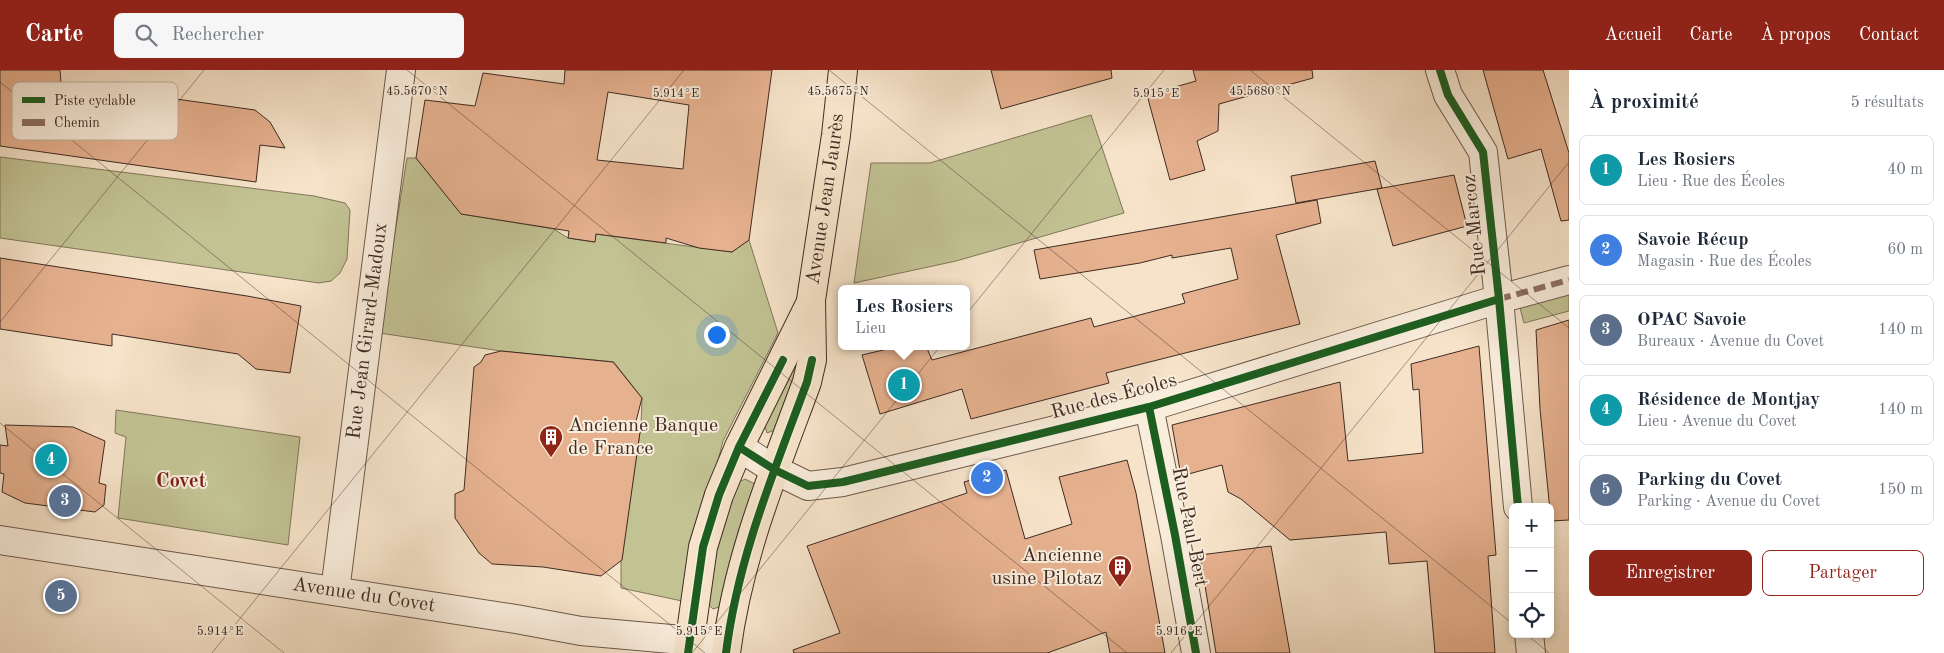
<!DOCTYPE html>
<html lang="fr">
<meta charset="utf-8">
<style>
:root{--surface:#fff;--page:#f6f6f7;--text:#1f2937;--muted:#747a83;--line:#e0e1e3;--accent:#8f2418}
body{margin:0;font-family:"Old Standard TT",serif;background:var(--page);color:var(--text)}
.controls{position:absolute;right:15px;bottom:15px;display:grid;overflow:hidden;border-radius:8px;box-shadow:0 2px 8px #0003}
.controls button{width:45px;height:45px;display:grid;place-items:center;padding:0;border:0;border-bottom:1px solid var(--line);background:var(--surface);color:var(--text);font:25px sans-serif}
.you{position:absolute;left:716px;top:264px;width:18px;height:18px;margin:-12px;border:4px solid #fff;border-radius:50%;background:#1a73e8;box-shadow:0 0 0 8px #1a73e833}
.badge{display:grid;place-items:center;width:32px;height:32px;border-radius:50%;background:var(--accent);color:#fff;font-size:16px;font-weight:700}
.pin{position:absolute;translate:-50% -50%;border:2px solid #fff;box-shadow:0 1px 5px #0006}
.popup{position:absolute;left:838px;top:215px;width:132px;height:65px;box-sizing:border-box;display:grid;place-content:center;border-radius:8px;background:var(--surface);filter:drop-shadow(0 1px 4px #0005);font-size:16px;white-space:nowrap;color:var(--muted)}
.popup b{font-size:19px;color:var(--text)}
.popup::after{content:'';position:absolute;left:50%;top:100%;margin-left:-10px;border:10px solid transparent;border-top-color:var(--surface)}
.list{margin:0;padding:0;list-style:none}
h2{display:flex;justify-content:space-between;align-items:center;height:65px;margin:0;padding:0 20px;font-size:21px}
h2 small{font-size:16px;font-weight:400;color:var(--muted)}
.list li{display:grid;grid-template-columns:32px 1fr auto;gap:15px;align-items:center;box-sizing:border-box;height:70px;margin:0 10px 10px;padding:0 10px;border:1px solid var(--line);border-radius:8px}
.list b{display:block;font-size:19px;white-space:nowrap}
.list p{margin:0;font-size:16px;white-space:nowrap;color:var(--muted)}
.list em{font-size:16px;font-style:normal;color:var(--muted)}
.actions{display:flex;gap:10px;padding:15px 20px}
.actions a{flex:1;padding:11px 0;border:1px solid var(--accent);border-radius:8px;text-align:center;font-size:18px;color:var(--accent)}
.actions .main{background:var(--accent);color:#fff}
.icon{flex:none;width:28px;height:28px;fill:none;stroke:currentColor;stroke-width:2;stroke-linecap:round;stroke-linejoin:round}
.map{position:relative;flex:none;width:1569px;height:583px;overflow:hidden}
header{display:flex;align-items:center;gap:30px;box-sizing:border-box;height:70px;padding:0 25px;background:var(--accent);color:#fff}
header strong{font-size:24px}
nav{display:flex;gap:28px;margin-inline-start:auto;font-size:18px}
.search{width:350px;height:45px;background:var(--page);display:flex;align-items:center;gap:12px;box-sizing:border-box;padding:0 18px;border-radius:8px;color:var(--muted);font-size:19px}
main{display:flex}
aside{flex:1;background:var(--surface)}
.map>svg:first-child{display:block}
.green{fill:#c2c293;stroke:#80765b}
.building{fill:#e6b18f;stroke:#3f2b23;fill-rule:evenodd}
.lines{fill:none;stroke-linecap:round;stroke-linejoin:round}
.minor-casing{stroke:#6d594c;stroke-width:30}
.major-casing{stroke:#3f2b23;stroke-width:30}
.minor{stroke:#f9eddc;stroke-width:28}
.major{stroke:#f6e3c9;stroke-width:28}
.quiet{stroke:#8d6e63;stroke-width:6;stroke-dasharray:12 6;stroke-linecap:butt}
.cycleway-casing{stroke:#f9eddc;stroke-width:11}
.cycleway{stroke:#1b5e20;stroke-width:8}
.ticks{fill:none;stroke:#3f2b23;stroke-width:1;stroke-opacity:0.45}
.labels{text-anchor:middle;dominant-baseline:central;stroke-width:4;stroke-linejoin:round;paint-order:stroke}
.street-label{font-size:20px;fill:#3f2b23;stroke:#f9eddc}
.poi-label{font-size:20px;fill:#3f2b23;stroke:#f9eddc;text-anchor:start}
.neighbourhood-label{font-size:21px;font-weight:bold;fill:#7a1f14;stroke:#f9eddc}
.key{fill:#f9eddc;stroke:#c1b3a4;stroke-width:1}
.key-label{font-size:14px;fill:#3f2b23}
.ticks-label{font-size:12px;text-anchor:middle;fill:#3f2b23;stroke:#f9eddc;stroke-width:4;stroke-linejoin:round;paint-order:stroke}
</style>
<header>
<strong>Carte</strong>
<div class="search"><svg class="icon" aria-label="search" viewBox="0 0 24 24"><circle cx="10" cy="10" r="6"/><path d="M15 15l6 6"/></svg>Rechercher</div>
<nav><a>Accueil</a><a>Carte</a><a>À propos</a><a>Contact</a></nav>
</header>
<main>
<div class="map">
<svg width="1569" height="583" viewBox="0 0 1569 583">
<rect width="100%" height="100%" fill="#f6e3c9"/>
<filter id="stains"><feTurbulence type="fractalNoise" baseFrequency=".004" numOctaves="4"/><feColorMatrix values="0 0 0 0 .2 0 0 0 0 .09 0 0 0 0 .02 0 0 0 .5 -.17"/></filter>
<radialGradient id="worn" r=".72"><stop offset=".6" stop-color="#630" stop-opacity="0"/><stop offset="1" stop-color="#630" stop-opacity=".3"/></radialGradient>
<path class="green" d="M1091 45 1124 143 956 191 854 213 871 93H930Z
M0 87 314 126 345 133 350 140 347 189 340 203 331 211 319 213 0 168Z
M407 88H416L461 144 554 159 568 168 594 172 596 164 732 182 749 170 778 263 723 371 682 531 621 518V491L641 355 642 328 614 292 501 281 379 263Z
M1569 220V241L1524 253 1519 234Z
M798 297V304L775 360 767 363 763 350 788 299Z
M116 340 300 367 288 475 118 448 126 367 115 363Z
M745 409 755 414 722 536 713 539 707 533 708 499 734 415Z"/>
<path class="building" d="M0 0H60L61 13 255 40 270 52 285 78 260 75 256 112 0 76Z
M565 0H772L749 170 732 182 699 178 666 168V173L596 164 595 172 568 168 569 161 461 144 416 88 425 30 475 36 483 3 564 14ZM608 22 689 35 683 99 597 90Z
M991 0H1111L1112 8 1001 39Z
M1193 0H1312L1313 8 1219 34 1218 61 1197 71 1205 100 1170 110 1147 25 1196 11Z
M1483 0H1543L1569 83V150L1561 151 1541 79 1508 89Z
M1375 91 1382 118 1296 133 1291 106Z
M1454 105 1467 156 1393 176 1377 119Z
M1317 130 1321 153 1276 165 1300 254 1106 303 1109 313 971 349 962 319 880 344 862 285 900 276H926L932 290 1091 248 1094 257 1185 233 1182 224 1238 209 1231 178 1172 188V185L1140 193 1040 209 1034 180Z
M0 188 247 226 301 236 290 303 256 299 238 284 112 264V276L0 259Z
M1569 250V450L1551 451 1540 339 1536 260Z
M1479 276 1496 485 1488 486 1495 583H1435L1427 491 1389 494 1386 462 1290 470 1241 429 1228 422 1222 395 1181 406 1172 355 1340 312 1348 391 1423 383 1419 319 1413 320 1411 294Z
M501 281 613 292 642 328 635 355H641L622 490 601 506 543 497 492 494 479 483 455 448V424L464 420 474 297 481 292 485 285Z
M5 355 73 357 105 371 99 413 106 415 104 435 95 442 25 433 2 422 4 404 0 403V375L8 376Z
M1127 390 1136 423 1165 583H1110L1106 562 1047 583H794L793 580 840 563 807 476 967 423 964 412 1006 400 1025 469 1072 454 1059 407Z
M1271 476 1290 583H1216L1200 485Z"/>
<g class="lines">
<g class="minor-casing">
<g id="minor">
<path d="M1440 0 1448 25 1483 82 1499 229 1518 437"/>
<path d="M1149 337 1175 465 1196 583"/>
<path d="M739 377 775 400 808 416 843 412 1149 337 1499 229 1569 210"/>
<path id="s1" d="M0 470 516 549 581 561 727 574"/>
<path id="s2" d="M335 521 401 0"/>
<path d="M1529 564 1531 583"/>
</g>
</g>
<g class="major-casing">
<g id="major">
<path d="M688 583 703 477 719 425 739 377 809 236"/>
<path id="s3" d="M726 583C738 487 774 402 807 312L812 290 811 230 836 65 843 0"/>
</g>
</g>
<use href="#minor" class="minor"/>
<use href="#major" class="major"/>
<path class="quiet" d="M1499 229 1569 210"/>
<g class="cycleway-casing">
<path id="cycleway" d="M1440 0 1448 25 1483 82 1499 229 1518 437
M1149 337 1175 465 1196 583
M739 377 775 400 808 416 843 412 1149 337 1499 229
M688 583 703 477 719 425 739 377 783 290
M726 583C738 487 774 402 807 312L812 290"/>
</g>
<use href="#cycleway" class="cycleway"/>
</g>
<path class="ticks" d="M407 0 1127 583M829 0 1513 554M1250 0 1569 258M0 12 705 583M0 252 204 0M0 353 284 583M1526 564 1549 583M212 583 684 0M692 583 1164 0M1171 583 1569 92"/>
<defs>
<g id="building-pin" transform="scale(1.25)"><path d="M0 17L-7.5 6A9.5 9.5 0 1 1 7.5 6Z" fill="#8f2418" stroke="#f9eddc"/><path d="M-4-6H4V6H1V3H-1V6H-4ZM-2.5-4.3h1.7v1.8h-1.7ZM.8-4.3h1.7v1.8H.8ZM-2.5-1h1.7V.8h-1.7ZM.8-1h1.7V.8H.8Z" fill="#fff"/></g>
</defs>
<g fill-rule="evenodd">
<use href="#building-pin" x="551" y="367"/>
<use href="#building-pin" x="1120" y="497"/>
</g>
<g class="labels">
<g class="street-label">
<text stroke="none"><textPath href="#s3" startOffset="468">Avenue Jean Jaurès</textPath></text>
<text transform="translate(1475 155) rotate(-96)">Rue Marcoz</text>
<text stroke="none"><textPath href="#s2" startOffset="262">Rue Jean Girard-Madoux</textPath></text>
<text transform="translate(1114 327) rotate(-15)">Rue des Écoles</text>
<text transform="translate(1189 457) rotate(79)">Rue Paul Bert</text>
<text stroke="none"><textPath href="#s1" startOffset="368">Avenue du Covet</textPath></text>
</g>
<g class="poi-label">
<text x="568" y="356">Ancienne Banque<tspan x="568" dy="23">de France</tspan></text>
<text x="1102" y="486" text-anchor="end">Ancienne<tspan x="1102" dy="23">usine Pilotaz</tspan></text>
</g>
<g class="neighbourhood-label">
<text x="181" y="411">Covet</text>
</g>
</g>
<rect x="12" y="12" width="166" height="58" rx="8" class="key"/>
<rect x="22" y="27" width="23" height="6" fill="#1b5e20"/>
<rect x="22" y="49" width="23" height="7" fill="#8d6e63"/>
<g class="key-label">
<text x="54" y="35">Piste cyclable</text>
<text x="54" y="57">Chemin</text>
</g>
<g class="ticks-label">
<text x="417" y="25">45.5670°N</text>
<text x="838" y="25">45.5675°N</text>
<text x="1260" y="25">45.5680°N</text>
<text x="676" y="27">5.914°E</text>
<text x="1156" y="27">5.915°E</text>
<text x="220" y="565">5.914°E</text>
<text x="699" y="565">5.915°E</text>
<text x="1179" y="565">5.916°E</text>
</g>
<rect width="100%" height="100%" filter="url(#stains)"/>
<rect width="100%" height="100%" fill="url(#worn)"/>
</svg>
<div class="controls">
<button>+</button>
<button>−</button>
<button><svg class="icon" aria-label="locate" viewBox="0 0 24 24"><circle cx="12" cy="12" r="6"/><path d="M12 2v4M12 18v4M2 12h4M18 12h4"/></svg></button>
</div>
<div class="you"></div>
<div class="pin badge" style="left:904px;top:315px;background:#0f9aa8">1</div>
<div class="popup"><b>Les Rosiers</b>Lieu</div>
<div class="pin badge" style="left:987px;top:408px;background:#3f7fe0">2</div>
<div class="pin badge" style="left:65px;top:431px;background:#5c6f8a">3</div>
<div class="pin badge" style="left:51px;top:390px;background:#0f9aa8">4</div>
<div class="pin badge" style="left:61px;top:526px;background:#5c6f8a">5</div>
</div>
<aside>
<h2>À proximité<small>5 résultats</small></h2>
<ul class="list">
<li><span class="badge" style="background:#0f9aa8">1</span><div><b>Les Rosiers</b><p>Lieu · Rue des Écoles</p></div><em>40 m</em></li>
<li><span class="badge" style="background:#3f7fe0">2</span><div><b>Savoie Récup</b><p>Magasin · Rue des Écoles</p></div><em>60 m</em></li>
<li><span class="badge" style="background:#5c6f8a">3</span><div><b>OPAC Savoie</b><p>Bureaux · Avenue du Covet</p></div><em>140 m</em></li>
<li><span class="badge" style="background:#0f9aa8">4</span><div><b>Résidence de Montjay</b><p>Lieu · Avenue du Covet</p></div><em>140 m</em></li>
<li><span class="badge" style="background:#5c6f8a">5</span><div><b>Parking du Covet</b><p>Parking · Avenue du Covet</p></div><em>150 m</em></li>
</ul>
<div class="actions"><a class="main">Enregistrer</a><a>Partager</a></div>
</aside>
</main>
